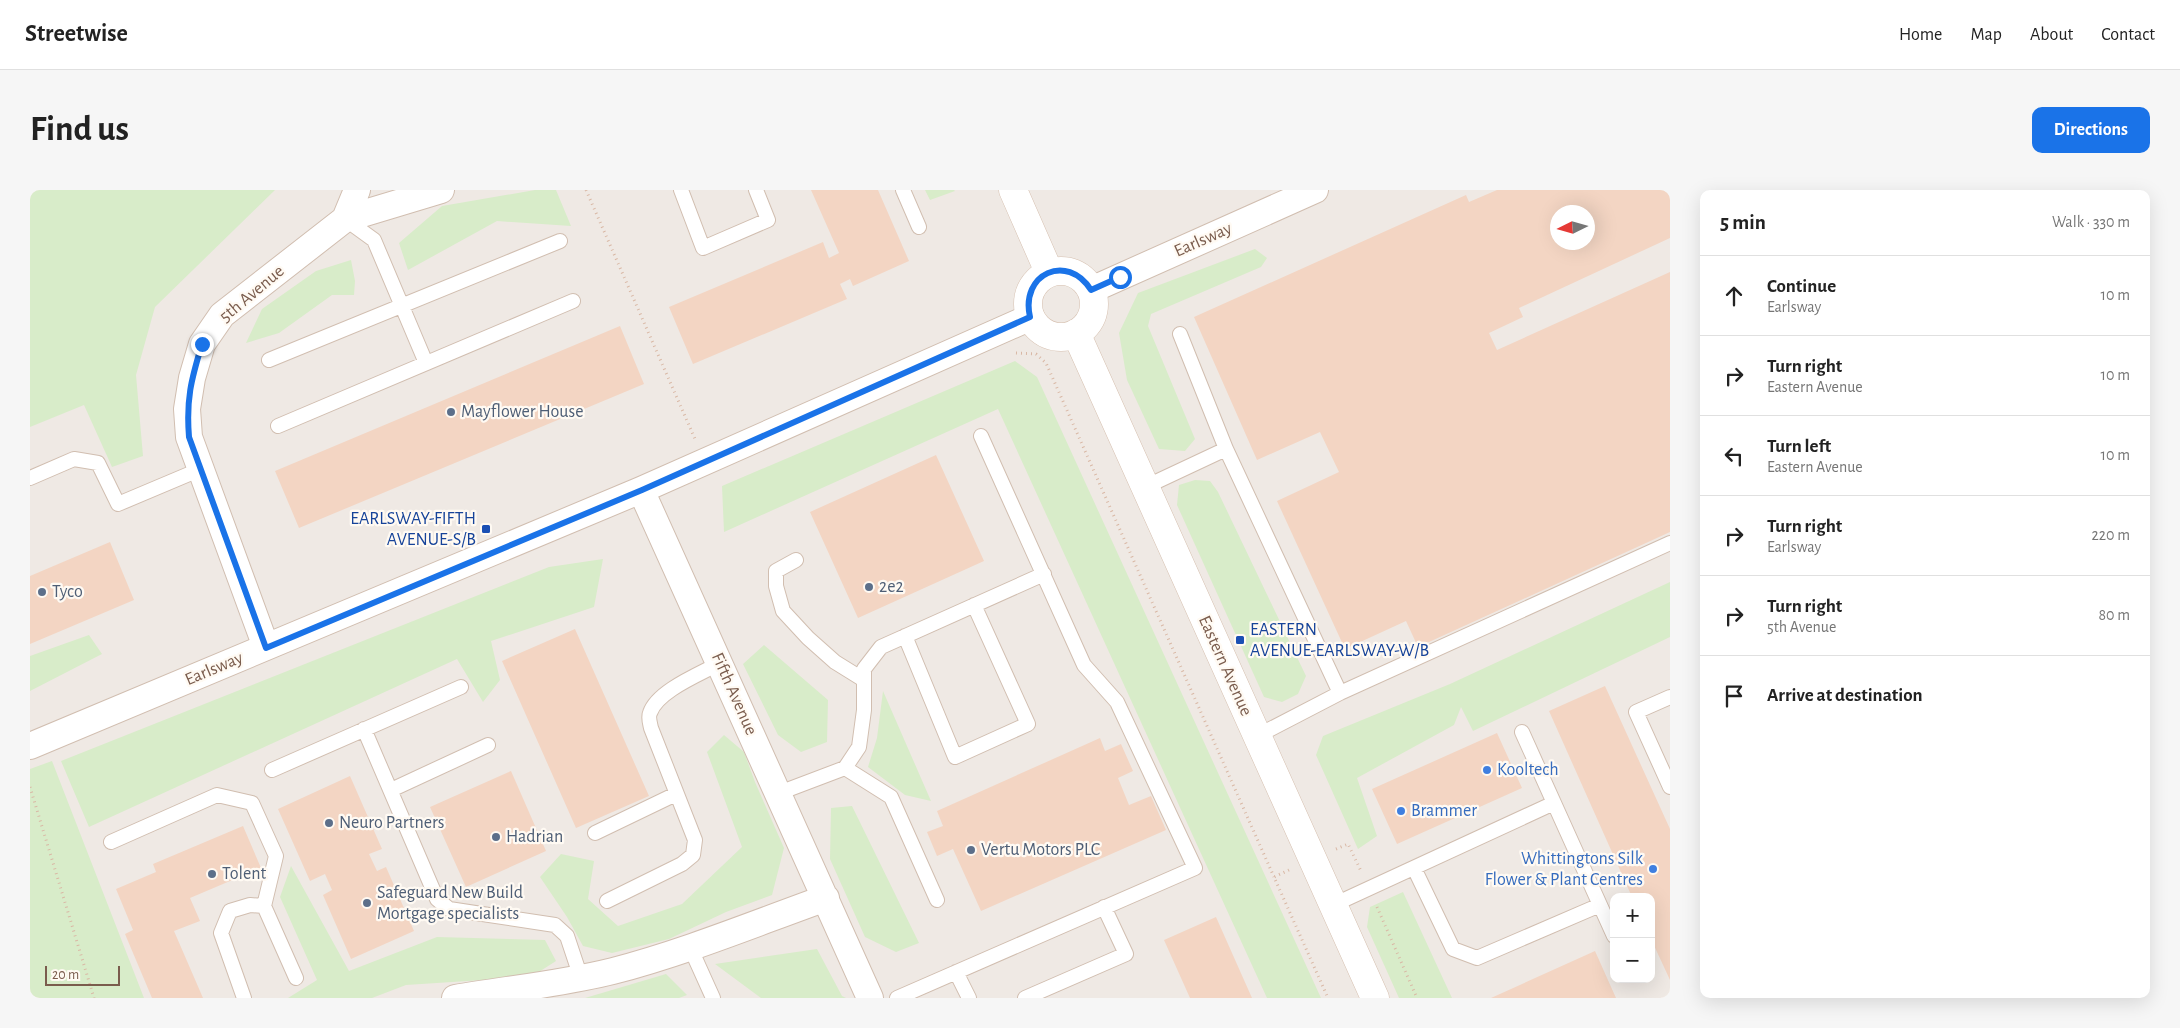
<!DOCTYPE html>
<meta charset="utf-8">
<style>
:root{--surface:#fff;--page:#f6f6f6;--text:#222;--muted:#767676;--line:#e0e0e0;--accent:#1a73e8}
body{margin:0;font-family:"Alegreya Sans",sans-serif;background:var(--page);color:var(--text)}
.controls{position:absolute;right:15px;bottom:15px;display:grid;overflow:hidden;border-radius:10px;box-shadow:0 5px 20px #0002}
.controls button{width:45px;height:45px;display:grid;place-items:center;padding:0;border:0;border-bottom:1px solid var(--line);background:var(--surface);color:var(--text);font:25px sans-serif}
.compass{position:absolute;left:1520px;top:15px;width:45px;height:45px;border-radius:50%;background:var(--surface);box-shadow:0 5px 20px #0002;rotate:265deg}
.scale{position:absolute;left:15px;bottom:12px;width:75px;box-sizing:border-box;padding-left:5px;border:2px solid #7a5c4d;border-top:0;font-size:14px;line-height:18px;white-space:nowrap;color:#7a5c4d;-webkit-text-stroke:4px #fffaf3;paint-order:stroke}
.stop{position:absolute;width:15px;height:15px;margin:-11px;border:4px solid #1a73e8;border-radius:50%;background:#fff}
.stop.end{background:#1a73e8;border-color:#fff;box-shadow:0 1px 5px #0008}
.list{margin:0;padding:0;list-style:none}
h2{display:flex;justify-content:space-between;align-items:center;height:65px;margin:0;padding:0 20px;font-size:21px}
h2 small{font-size:16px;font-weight:400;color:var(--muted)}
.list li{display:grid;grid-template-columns:32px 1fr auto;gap:15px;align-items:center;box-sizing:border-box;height:80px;padding:0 20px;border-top:1px solid var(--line)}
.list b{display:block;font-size:19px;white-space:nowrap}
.list p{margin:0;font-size:16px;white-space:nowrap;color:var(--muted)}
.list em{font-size:16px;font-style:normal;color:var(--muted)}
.icon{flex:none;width:28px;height:28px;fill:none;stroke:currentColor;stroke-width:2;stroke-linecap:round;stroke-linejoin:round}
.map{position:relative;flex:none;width:1640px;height:808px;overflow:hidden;border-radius:10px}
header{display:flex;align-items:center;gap:30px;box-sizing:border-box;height:70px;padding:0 25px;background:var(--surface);border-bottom:1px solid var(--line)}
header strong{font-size:24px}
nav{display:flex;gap:28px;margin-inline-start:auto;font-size:18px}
.intro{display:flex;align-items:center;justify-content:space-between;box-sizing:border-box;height:120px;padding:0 30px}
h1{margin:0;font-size:35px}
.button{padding:12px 22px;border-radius:10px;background:var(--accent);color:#fff;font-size:18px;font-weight:700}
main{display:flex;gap:30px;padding:0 30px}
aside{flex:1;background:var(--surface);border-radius:10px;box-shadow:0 5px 20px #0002}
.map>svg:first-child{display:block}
.industrial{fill:#efe9e4;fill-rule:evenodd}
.green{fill:#d8ecc9}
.building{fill:#f3d5c3;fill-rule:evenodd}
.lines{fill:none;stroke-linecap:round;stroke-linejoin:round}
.lane-casing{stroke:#d1beb0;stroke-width:16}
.street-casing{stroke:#d1beb0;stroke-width:28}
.secondary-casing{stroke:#d6c0b0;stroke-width:29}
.path{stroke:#d9b8a5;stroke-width:3;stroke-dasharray:1 4;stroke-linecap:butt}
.lane{stroke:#fff;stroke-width:14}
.street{stroke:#fff;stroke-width:26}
.secondary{stroke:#fff;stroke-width:28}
.route{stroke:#1a73e8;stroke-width:6}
.service-dot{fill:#5c6f8a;stroke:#fffaf3;stroke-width:2}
.transit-dot{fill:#1a4fb4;stroke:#fffaf3;stroke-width:2}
.shop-dot{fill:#3f7fe0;stroke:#fffaf3;stroke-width:2}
.labels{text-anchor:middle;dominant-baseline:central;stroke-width:4.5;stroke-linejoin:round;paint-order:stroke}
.street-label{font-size:18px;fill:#7a5c4d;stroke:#fffaf3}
.service-label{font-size:18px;fill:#4e5e75;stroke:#fffaf3;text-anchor:start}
.transit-label{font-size:18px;fill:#164399;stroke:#fffaf3;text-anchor:end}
.shop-label{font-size:18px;fill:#366cbe;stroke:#fffaf3;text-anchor:start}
</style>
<header>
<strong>Streetwise</strong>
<nav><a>Home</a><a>Map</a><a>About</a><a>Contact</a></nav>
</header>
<div class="intro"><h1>Find us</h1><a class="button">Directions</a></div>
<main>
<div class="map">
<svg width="1640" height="808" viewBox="0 0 1640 808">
<rect width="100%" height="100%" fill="#fdf6ec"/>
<path class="industrial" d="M0 0H1640V808H0ZM1528 22H1558V52H1528ZM1584 707H1621V789H1584Z"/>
<path class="green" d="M0 0H245L125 117 106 185 113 266 82 277 54 215 0 237Z
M505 0H526L541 36 467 31 378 80 369 53 412 16Z
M895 0H924L925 1 900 10Z
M1225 59 1237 68 1231 77 1121 124 1118 136 1165 249 1155 261 1129 259 1097 190 1089 143 1108 103Z
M321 70 325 91 324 105H302L249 143 216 153 232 119 286 81Z
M985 171 1007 187 1291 808H1237L968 219 694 342 692 296Z
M1165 290 1180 291 1188 302 1276 486 1268 504 1252 512 1234 507 1147 315 1149 295Z
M573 369 564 417 461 451 470 490 453 512 427 469 59 637 31 571 519 377Z
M1640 392V447L1443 541 1431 517 1424 535 1327 588 1347 646 1328 659 1286 565 1293 546 1420 494Z
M59 445 72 464 0 501V466Z
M734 455 798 510 797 552 771 562 748 545 713 474Z
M853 501 901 611 875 605 838 577 847 548Z
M694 545 714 562 725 592 754 658 742 705 696 722 639 749 582 763 553 756 537 727 510 687 531 664 564 671 558 709 588 736 652 714 712 657 677 562Z
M22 571 114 808H0V579Z
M822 616 889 753 866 762 835 747 800 669 801 618Z
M261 676 319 781 407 747 515 750 526 771 501 787 376 795 342 808H258L287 790 250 707Z
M1373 702 1422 808H1369L1337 737 1340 717Z
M787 759 812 806 816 808H731L685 774Z
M636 784 657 805 649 808H555Z"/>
<path class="building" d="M781 0H848L879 71 823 96 820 89 810 94 817 109 663 174 639 117 793 52 799 68 809 63Z
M1467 0H1640V48L1489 118 1493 127 1459 143 1467 160 1640 82V342L1388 457 1376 431 1315 459 1247 311 1309 282 1290 242 1227 270 1164 127 1436 5 1439 12ZM1528 22H1558V52H1528Z
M590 136 614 194 269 338 245 281Z
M906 265 954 371 828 428 780 322Z
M80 352 104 410 0 454V386Z
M545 439 619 606 546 638 472 471Z
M1575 496 1640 639V790L1621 749V707H1602L1519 521Z
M1467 543 1492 598 1367 654 1342 599Z
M1070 548 1075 561 1091 554 1103 581 1088 588 1099 615 1121 606 1136 640 951 721 923 659 907 666 897 642 913 636 907 621Z
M481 581 516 661 436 697 400 617Z
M320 586 352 659 339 664 347 681 356 677 384 741 321 769 293 705 302 700 295 684 280 691 248 619Z
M213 636 231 678 160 708 170 731 144 741 173 808H122L95 744 103 740 86 699 126 682 123 674Z
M1186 727 1222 808H1160L1134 750Z
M1565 761 1586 808H1461Z"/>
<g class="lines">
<g class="lane-casing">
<path id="lane" d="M651 0 673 58 738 30 726 0
M873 0 889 37
M315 29 344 50 396 173
M239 170 530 51
M248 236 543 111
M1196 259 1310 503 1227 546
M0 288 44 269 68 273 88 314 171 279
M1115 297 1196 259 1150 144
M766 370 746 381V396L753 421 778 448 805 472 834 490
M875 446 925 567 998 534 944 415
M1310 503 1640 353
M1640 507 1606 522 1640 597
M334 539 407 709 419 719 525 735 537 746 551 788
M1492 542 1524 613
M815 578 829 557 834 520V479L851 457 1014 384
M242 580 431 497
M361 600 458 555
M749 603 815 578 861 607 907 710
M565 643 646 604
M81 652 187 605 222 613 246 666 234 716
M577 711 652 674 663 665 665 650 621 538C620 533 618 527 620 523 627 501 670 484 690 473
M1303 715 1524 613 1570 715 1447 768 1423 759 1384 678
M1570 715 1584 746
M660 757 683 808
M926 782 939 808
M214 808 191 743 200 721 220 715 234 716 266 788
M867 808 1165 678 1087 512 1054 475 951 246
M995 808 1096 764 1074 717"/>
</g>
<g class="street-casing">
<path id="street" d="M315 29 327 0
M1061 100 1285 0
M611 300 840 808
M236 457 159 247 157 219 162 188 172 154 192 125 315 29 411 0
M0 556 611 300 1001 127
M425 808C478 799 531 794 583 781 656 762 726 733 796 708"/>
</g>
<g class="secondary-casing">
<path id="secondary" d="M983 0 1019 82
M998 114a33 33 0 1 1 66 0a33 33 0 1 1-66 0Z
M1046 143 1345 808"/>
</g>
<path class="path" d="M556 0 665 249
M986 163 1006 164 1016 173 1244 687
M0 597 64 808
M1306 659 1318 654 1331 681
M1259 680 1244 687 1298 808
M1347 717 1387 808"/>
<use href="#lane" class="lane"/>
<use href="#street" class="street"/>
<use href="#secondary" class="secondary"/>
</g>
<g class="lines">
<path class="route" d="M172 154C161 190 156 210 159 247L236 458 612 300 1000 127C990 84 1037 62 1061 100L1090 87"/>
</g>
<g class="service-dot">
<circle cx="421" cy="222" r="5"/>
<circle cx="839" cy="397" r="5"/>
<circle cx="12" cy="402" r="5"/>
<circle cx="299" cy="633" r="5"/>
<circle cx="466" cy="647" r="5"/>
<circle cx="941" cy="660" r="5"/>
<circle cx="182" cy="684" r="5"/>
<circle cx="337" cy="713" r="5"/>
</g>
<g class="transit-dot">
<rect x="451" y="334" width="10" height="10" rx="2.5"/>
<rect x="1205" y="445" width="10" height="10" rx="2.5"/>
</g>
<g class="shop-dot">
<circle cx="1457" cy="580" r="5"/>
<circle cx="1371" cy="621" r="5"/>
<circle cx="1623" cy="679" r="5"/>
</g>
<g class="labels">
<g class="street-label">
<text transform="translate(1173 50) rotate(-24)">Earlsway</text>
<text transform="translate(222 104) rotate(-40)">5th Avenue</text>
<text transform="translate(1195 476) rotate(66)">Eastern Avenue</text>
<text transform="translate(184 479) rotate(-23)">Earlsway</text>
<text transform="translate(704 504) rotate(66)">Fifth Avenue</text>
</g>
<g class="service-label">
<text x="431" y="222">Mayflower House</text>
<text x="849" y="397">2e2</text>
<text x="22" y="402">Tyco</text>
<text x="309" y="633">Neuro Partners</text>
<text x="476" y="647">Hadrian</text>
<text x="951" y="660">Vertu Motors PLC</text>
<text x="192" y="684">Tolent</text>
<text x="347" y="703">Safeguard New Build<tspan x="347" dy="21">Mortgage specialists</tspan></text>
</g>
<g class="transit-label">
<text x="446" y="329">EARLSWAY-FIFTH<tspan x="446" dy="21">AVENUE-S/B</tspan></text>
<text x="1220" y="440" text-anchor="start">EASTERN<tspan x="1220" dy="21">AVENUE-EARLSWAY-W/B</tspan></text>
</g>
<g class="shop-label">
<text x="1467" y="580">Kooltech</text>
<text x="1381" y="621">Brammer</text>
<text x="1613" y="669" text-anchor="end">Whittingtons Silk<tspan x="1613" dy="21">Flower &amp; Plant Centres</tspan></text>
</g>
</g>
</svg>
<div class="controls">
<button>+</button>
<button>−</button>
</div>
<svg class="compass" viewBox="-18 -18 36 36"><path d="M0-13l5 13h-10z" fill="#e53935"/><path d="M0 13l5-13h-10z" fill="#767676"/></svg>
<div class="scale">20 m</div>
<div class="stop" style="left:1090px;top:87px"></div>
<div class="stop end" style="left:172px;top:154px"></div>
</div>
<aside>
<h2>5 min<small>Walk · 330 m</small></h2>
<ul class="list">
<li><svg class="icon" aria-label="ahead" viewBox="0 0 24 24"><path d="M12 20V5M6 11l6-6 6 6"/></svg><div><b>Continue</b><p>Earlsway</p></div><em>10 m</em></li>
<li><svg class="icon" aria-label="right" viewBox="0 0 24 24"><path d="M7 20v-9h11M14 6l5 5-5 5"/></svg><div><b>Turn right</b><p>Eastern Avenue</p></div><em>10 m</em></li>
<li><svg class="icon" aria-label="left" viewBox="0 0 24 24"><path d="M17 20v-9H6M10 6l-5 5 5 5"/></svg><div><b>Turn left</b><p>Eastern Avenue</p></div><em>10 m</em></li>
<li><svg class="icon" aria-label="right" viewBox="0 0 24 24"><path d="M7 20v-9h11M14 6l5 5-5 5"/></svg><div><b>Turn right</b><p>Earlsway</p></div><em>220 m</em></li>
<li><svg class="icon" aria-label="right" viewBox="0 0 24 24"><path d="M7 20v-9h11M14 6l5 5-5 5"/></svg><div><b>Turn right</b><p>5th Avenue</p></div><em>80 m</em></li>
<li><svg class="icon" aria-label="arrive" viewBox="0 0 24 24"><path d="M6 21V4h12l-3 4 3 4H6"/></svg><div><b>Arrive at destination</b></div></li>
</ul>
</aside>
</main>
